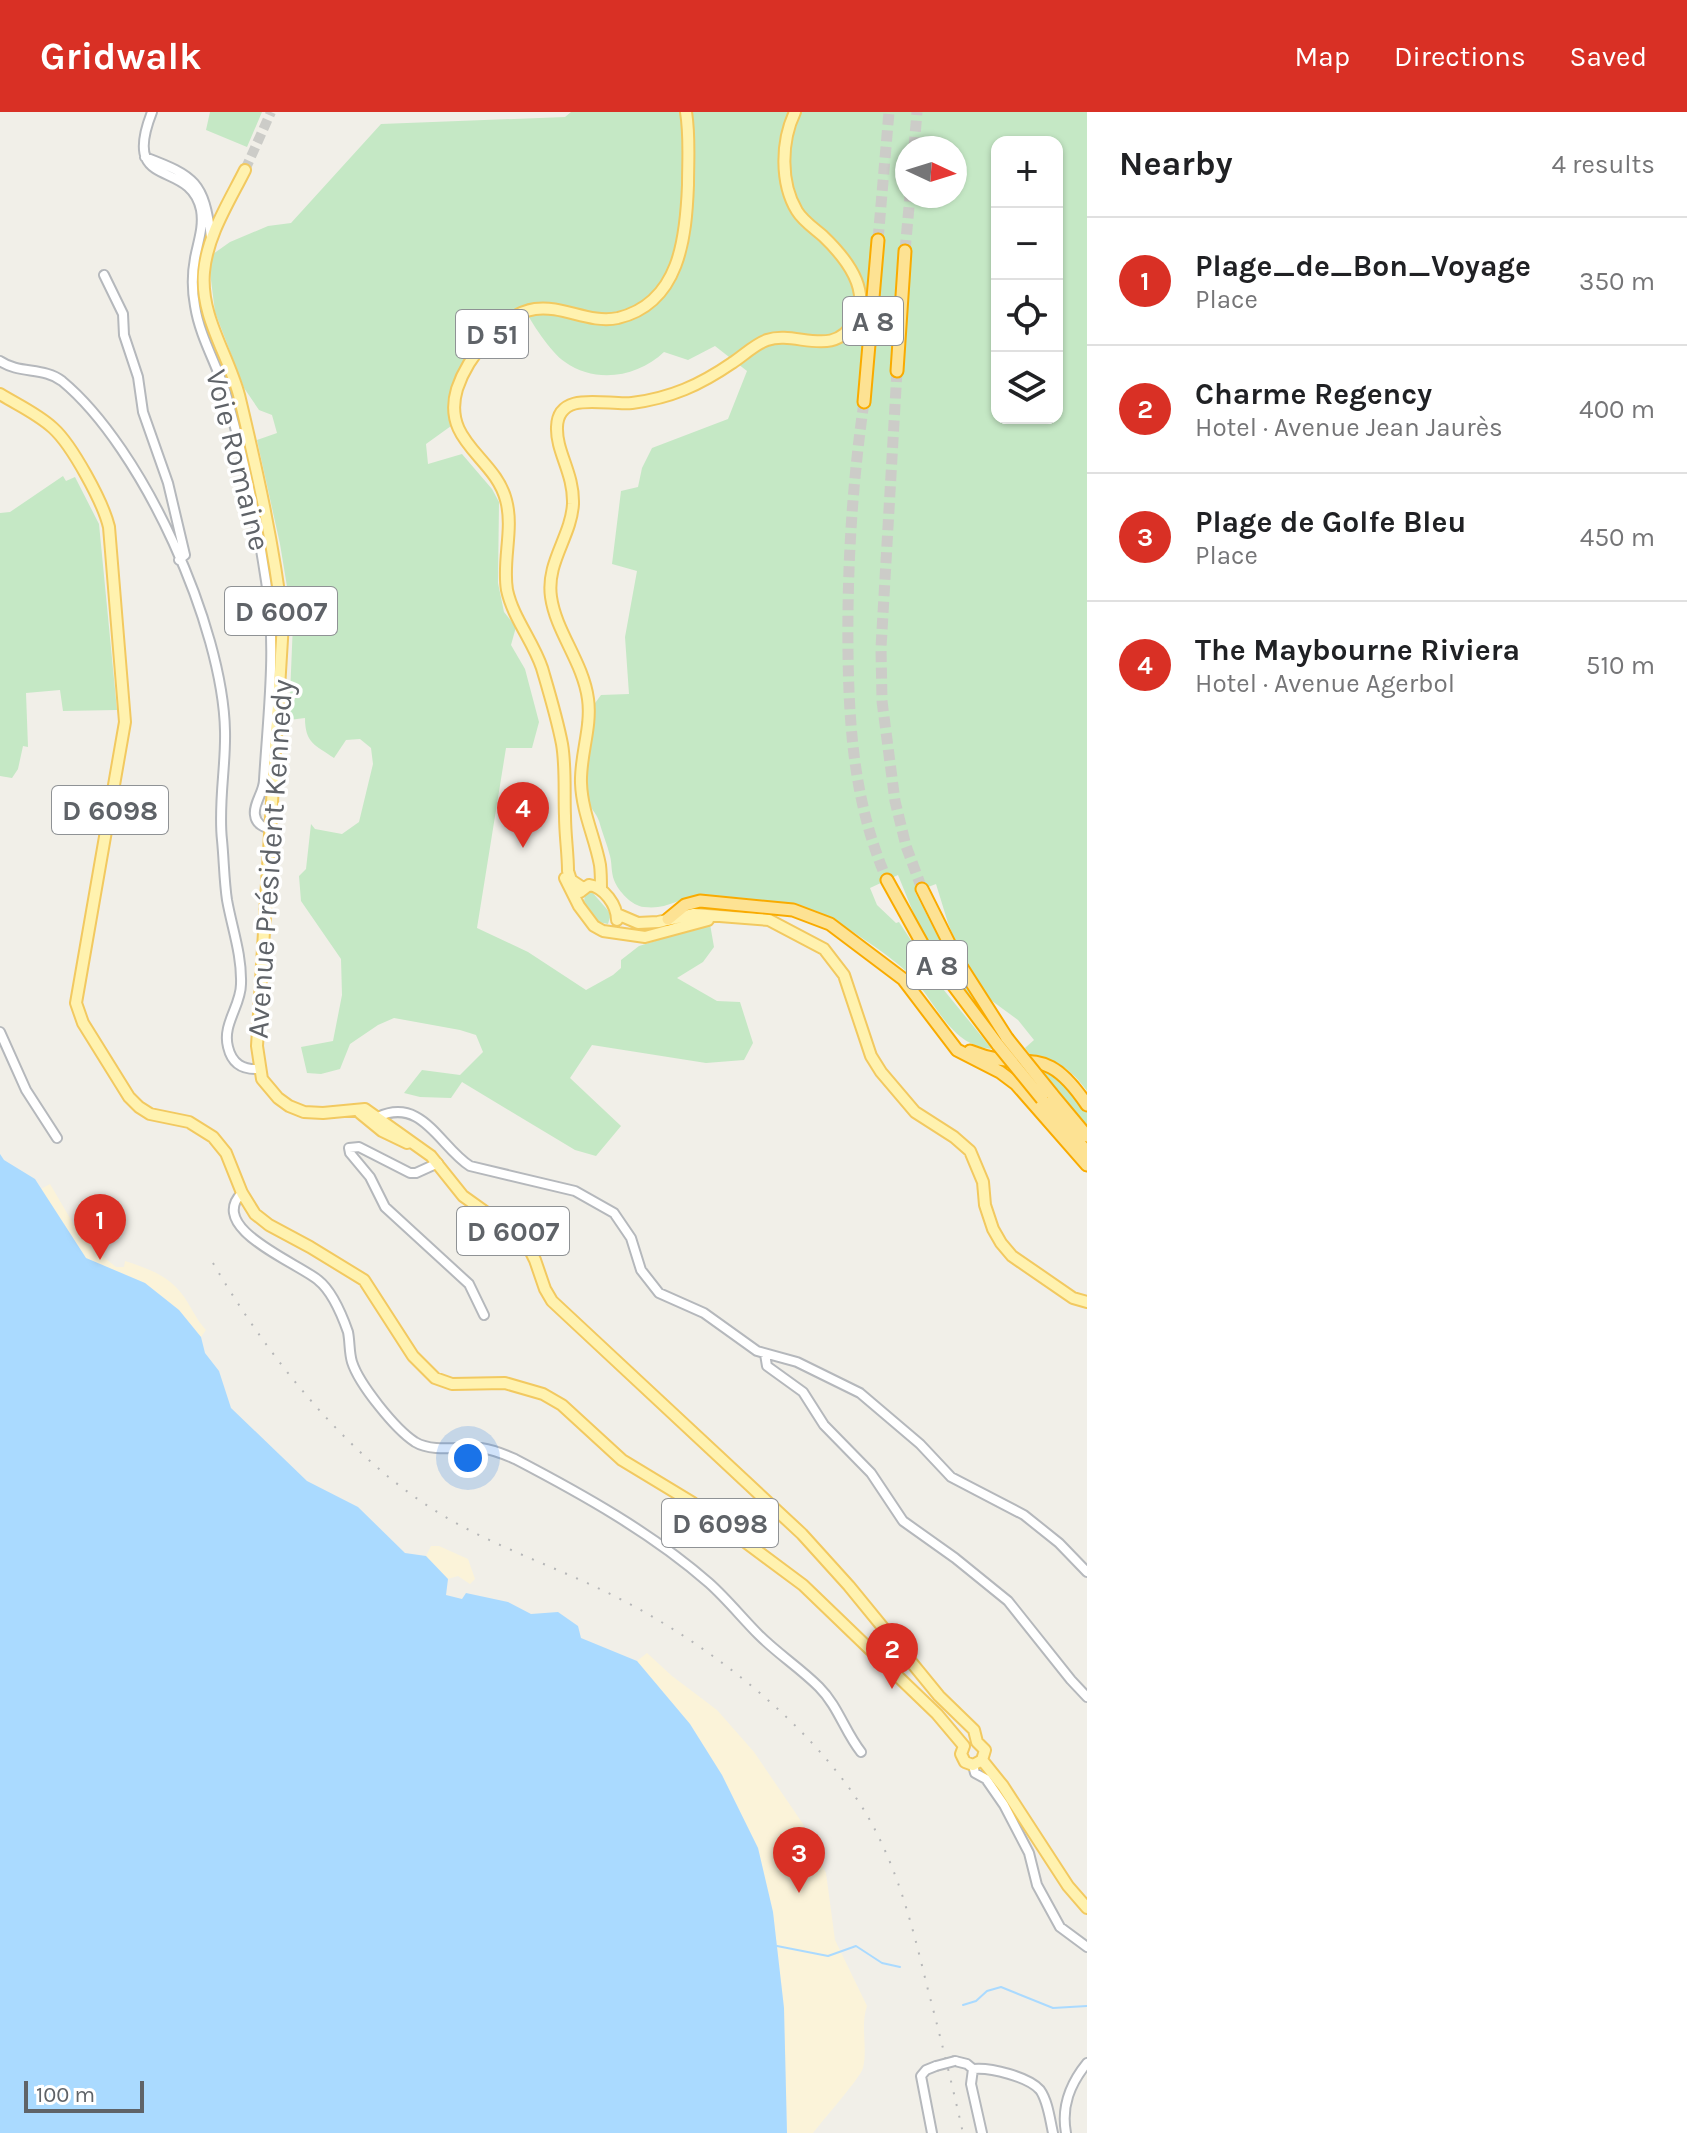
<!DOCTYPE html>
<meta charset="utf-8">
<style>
:root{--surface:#fff;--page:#f6f6f6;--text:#202124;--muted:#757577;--line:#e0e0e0;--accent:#d93025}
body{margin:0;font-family:Karla,sans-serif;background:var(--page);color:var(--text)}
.controls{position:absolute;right:24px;top:24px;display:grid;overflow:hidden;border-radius:16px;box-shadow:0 2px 6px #0004}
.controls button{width:72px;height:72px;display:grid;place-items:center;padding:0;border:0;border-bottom:2px solid var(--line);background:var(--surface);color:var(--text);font:40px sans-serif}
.compass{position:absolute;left:895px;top:24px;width:72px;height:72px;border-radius:50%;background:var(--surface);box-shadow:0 2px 6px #0004;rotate:94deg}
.scale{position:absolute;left:24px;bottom:20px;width:120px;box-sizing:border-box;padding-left:8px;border:4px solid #5f6368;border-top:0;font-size:22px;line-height:28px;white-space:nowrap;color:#5f6368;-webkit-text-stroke:6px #fff;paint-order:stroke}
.you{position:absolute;left:468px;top:1346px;width:28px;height:28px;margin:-20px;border:6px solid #fff;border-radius:50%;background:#1a73e8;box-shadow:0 0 0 12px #1a73e833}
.badge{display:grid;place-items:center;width:52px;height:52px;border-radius:50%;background:var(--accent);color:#fff;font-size:26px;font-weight:700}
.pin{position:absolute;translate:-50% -66px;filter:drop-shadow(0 2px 4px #0008)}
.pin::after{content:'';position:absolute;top:42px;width:28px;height:24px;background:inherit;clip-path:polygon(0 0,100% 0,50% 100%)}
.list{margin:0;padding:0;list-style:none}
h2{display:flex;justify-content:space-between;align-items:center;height:104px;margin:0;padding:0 32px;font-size:34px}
h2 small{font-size:26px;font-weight:400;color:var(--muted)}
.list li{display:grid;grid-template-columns:52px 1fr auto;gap:24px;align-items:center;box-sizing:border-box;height:128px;padding:0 32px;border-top:2px solid var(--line)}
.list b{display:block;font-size:30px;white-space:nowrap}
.list p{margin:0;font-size:26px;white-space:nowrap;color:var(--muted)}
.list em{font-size:26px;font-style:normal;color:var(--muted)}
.icon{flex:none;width:44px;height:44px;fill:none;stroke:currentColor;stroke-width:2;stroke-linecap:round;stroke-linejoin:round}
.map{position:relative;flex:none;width:1087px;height:2021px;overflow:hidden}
header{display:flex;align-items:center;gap:48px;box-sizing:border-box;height:112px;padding:0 40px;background:var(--accent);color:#fff}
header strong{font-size:38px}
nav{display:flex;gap:44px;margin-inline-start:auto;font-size:28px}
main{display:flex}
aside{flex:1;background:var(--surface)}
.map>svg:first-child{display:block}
.green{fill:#c5e8c5;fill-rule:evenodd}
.sand{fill:#fbf3d9}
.water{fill:#aadaff}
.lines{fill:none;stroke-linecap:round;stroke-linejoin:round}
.stream{stroke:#aadaff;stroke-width:2}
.major-tunnel{stroke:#ccccc8;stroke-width:10;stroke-dasharray:10 5;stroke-linecap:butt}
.highway-tunnel{stroke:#ccccc8;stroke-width:11;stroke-dasharray:11 5.5;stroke-linecap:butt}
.minor-casing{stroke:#b5b8bc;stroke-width:12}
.major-casing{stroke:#f2c960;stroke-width:14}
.highway-casing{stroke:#f9ab00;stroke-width:15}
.minor{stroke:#fff;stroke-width:8}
.major{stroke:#fff2af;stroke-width:10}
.highway{stroke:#fde293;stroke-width:11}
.rail{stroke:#b6b7b8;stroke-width:2;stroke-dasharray:2 10;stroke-linecap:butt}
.minor-bridge-casing{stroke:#b5b8bc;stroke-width:12;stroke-linecap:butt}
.highway-bridge-casing{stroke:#f9ab00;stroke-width:15;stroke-linecap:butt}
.minor-bridge{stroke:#fff;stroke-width:8}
.highway-bridge{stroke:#fde293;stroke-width:11}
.labels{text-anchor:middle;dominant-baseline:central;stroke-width:7;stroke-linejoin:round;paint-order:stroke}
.shield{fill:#fff;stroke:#8f9295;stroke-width:2}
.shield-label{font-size:28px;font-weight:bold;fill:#5f6368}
.street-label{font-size:30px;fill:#5f6368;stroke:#fff}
</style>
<header>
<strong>Gridwalk</strong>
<nav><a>Map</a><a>Directions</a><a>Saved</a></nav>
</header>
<main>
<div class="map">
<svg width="1087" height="2021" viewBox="0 0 1087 2021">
<rect width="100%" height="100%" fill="#f1efe8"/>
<path class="green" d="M210 0H262L247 35 206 18Z
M571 0H1087V979C1072 958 1058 948 1031 944L1025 936 1034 928 1018 908 988 886 961 843 948 811 936 772 915 780 952 852 988 911 920 817 898 763 870 776 877 793 896 811 899 810 943 877 992 937C949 934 936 888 909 862 892 845 841 810 818 800 797 791 720 782 697 784 677 786 668 798 644 795 632 794 618 779 614 768 611 760 612 751 610 744 607 732 602 720 599 709 596 700 590 697 588 688L581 610 601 583 629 582 625 525 637 459 612 452 621 379 638 375 642 356 652 336 728 307 747 259 715 234 688 248 664 240C638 265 596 272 565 250 551 241 530 209 523 194 479 216 445 264 451 314L426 332 428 352 462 342 492 377 499 390 498 471 504 500 516 515 511 533 525 557 539 610 532 636H506L477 816 528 840 586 878 613 863 621 856V848L639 834 710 812 714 835 703 850 677 866 717 889 740 890 753 931 744 948 706 951 592 933 570 966 621 1014 596 1044 575 1038 462 970 451 986 420 985 404 981 422 958 460 963 483 940 476 923 460 918 394 906 378 913 350 932 340 957 321 962 307 961 301 935 333 929 342 883 341 847 301 789 299 764 306 757 311 712 315 717 342 722 359 710 373 652 371 636 360 627 346 628 334 646C315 633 305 631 305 606L289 608 293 511 280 432 257 328 277 321 272 303 259 298 244 276 215 200 210 160 213 142 230 130 268 114 291 111 381 12 565 5ZM997 30H1057V306H997ZM907 36H955V84H907Z
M63 364 66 369 75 365 99 412 117 598 63 599 60 578 26 581 28 635 23 634 18 657 12 666 0 664V401L10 400Z
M592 780 611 802 608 812 599 810 584 790 585 782Z
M1038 953C1052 958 1083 986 1087 1001 1087 1005 1087 1010 1087 1015Z"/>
<path class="sand" d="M50 1072 74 1113 101 1143 116 1155H124L125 1149C152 1158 173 1165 188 1191 194 1201 198 1209 206 1218L201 1225 179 1198 145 1171 86 1146 41 1077Z
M431 1434H439L468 1447 475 1467 470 1472 458 1464 448 1467 426 1444Z
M647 1541 672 1564 717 1598 754 1640 803 1712 826 1761 835 1828 867 1894C860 1914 868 1935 863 1956 861 1965 822 2009 813 2021H787L784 1896 773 1800 758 1736 722 1663 690 1612 637 1549Z"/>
<path class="water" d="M0 1042 4 1048 35 1067 86 1146 145 1171 179 1198 201 1225 205 1241 219 1259 231 1296 307 1369 358 1395 405 1441 426 1444 448 1467 446 1483 462 1487 466 1481 508 1490 531 1502 558 1500 578 1514 581 1526 637 1549 690 1612 722 1663 758 1736 773 1800 784 1896 787 2021H0Z"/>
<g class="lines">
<path class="stream" d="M777 1834 828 1844 856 1834 882 1851 900 1855
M963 1893 976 1889 987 1879 1001 1875 1053 1896 1087 1894"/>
<path class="major-tunnel" d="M245 58 271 0"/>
<path class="highway-tunnel" d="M914 36 917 0
M878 128 889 0
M905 139 910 84
M897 259 881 536 882 589 895 689 906 734 922 777
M864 290C852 373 847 457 848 540 849 620 855 694 887 768"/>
<g class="minor-casing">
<path id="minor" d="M152 0C120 81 190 45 201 98 204 115 198 130 195 146 192 162 192 178 195 194 200 226 218 254 227 285 243 343 257 409 266 469 277 534 268 602 264 668 264 680 253 692 255 703 256 712 264 716 272 717
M145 45C195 64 204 70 211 125
M104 163 123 202 124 223 138 265 143 300 168 371 185 443 179 448
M0 249C19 262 44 255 62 269 143 336 223 515 225 619 226 655 218 691 222 728 224 748 224 768 227 788 232 816 242 843 241 872 241 894 222 912 228 935 232 952 243 958 259 957
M0 920 26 978 57 1026
M378 1005C422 984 440 1035 470 1054L575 1079 614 1101 631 1126 641 1158 659 1181 704 1201 757 1239 797 1250 860 1281 920 1332 951 1365 1024 1403 1059 1431 1087 1460
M438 1051 416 1061H410L359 1035 349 1036 350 1041 370 1065 385 1095 469 1172 484 1203
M242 1081C206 1116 298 1151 318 1168 332 1179 342 1203 348 1220 350 1230 349 1240 352 1250 359 1272 395 1317 415 1330 433 1341 462 1334 481 1336 494 1338 504 1342 515 1347 582 1382 652 1421 709 1471 727 1487 742 1506 759 1523 778 1542 800 1556 819 1575 838 1594 845 1620 861 1640
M765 1242 767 1254 803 1280 824 1313 871 1361 903 1409 955 1446 1008 1489 1071 1568 1087 1585
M973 1653 975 1661 986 1667 1004 1693 1029 1741 1037 1773 1060 1815 1087 1835
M955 1949 967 1952 973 1957
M973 1957C990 1955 1029 1965 1040 1978 1048 1989 1050 2008 1053 2021
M973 1957 971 1972 982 2021
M932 2021 921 1964 926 1958 936 1954
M1066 2021C1061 1994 1070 1972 1087 1951"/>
</g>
<g class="major-casing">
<path id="major" d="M245 58C229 90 207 124 204 160 200 204 228 242 239 283 257 358 274 434 283 511L257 934 262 967 278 986 289 994 304 1000 323 1001 365 997 431 1044 463 1084 519 1124 527 1132 535 1148 545 1177 552 1189 802 1422 849 1474 939 1584 974 1618 977 1630 985 1638 982 1648
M0 282C18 293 38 302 53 316 72 333 103 390 109 415L125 610 76 891 83 911 129 985 139 995 150 1002 189 1010 213 1025 226 1041 242 1081 255 1102 269 1113 310 1135 364 1168 413 1244 435 1266 452 1272 505 1271 543 1282 562 1293 622 1348 693 1391 803 1473 937 1602 964 1634
M565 766 579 794 594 814 603 819 645 825 708 808
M583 776 571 768 568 759C568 741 565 723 565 704 564 681 566 655 562 632 557 606 549 580 542 556 533 529 513 506 507 478 502 449 514 417 506 388 495 345 441 330 457 277 467 246 502 202 535 197 563 193 589 212 618 206 680 191 686 125 688 73 688 48 690 24 686 0
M601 777C601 769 601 761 600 753 595 726 582 700 581 671 580 643 592 615 588 587 583 550 556 520 551 485 546 450 571 425 573 392 574 361 556 340 557 315 558 277 608 294 632 291 671 286 700 273 732 251 743 244 755 232 767 228 797 218 834 248 855 208 872 177 845 145 823 124 815 117 803 109 797 99 780 71 781 29 795 0
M580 780 589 773C604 775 617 793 617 808
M617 802 638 811 658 810 694 802 769 808 824 837 844 863 871 944 881 960 915 1000 954 1025 970 1039 983 1070 985 1093 993 1117 1001 1131 1012 1144 1073 1186 1087 1190
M360 1001 382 1019 407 1031
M964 1634 961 1642 965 1650 973 1653 982 1648
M982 1648 1003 1674 1068 1774 1087 1796"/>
</g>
<g class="highway-casing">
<path id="highway" d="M897 259 905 139
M864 290 878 128
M887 768 923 833 998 933
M922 777 959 851 1007 926
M668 807 685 793 700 789 793 798 830 812 903 867 957 938 1000 960 1016 972 1087 1053
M970 939C1028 963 1042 926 1087 993
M1052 982 1087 1024
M1042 987 1087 1040"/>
</g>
<use href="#minor" class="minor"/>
<use href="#major" class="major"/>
<use href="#highway" class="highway"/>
<path class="rail" d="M213 1151C265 1240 341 1337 428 1394 482 1430 544 1450 602 1478 699 1524 807 1607 864 1698 897 1753 912 1812 927 1874 940 1923 952 1972 963 2021"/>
<g class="minor-bridge-casing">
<path id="minor-bridge" d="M936 1954 955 1949"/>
</g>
<g class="highway-bridge-casing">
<path id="highway-bridge" d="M1007 926 1052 982
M998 933 1042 987"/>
</g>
<use href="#minor-bridge" class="minor-bridge"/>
<use href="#highway-bridge" class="highway-bridge"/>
</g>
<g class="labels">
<g class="shield">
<rect x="843" y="185" width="60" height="48" rx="6"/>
<rect x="456" y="198" width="72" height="48" rx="6"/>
<rect x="225" y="475" width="112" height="48" rx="6"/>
<rect x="52" y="674" width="116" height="48" rx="6"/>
<rect x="907" y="829" width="60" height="48" rx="6"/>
<rect x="457" y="1095" width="112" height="48" rx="6"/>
<rect x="662" y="1387" width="116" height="48" rx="6"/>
</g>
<g class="shield-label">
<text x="873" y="209">A 8</text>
<text x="492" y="222">D 51</text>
<text x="281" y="499">D 6007</text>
<text x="110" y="698">D 6098</text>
<text x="937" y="853">A 8</text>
<text x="513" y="1119">D 6007</text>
<text x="720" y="1411">D 6098</text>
</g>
<g class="street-label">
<text transform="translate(238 348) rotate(76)">Voie Romaine</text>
<text transform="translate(270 747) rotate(-86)">Avenue Président Kennedy</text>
</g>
</g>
</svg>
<div class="controls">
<button>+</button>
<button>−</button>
<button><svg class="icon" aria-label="locate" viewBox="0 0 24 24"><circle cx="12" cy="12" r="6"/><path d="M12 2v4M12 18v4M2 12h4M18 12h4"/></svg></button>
<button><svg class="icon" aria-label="layers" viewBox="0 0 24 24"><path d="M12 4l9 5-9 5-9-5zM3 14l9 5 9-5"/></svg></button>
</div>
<svg class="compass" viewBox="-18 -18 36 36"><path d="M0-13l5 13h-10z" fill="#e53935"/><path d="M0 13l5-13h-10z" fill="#757577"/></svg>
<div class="scale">100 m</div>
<div class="you"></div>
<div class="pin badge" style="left:100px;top:1148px">1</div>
<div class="pin badge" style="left:892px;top:1577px">2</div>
<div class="pin badge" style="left:799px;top:1781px">3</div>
<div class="pin badge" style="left:523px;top:736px">4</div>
</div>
<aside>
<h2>Nearby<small>4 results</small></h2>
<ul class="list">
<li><span class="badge">1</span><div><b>Plage_de_Bon_Voyage</b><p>Place</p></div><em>350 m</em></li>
<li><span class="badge">2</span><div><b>Charme Regency</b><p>Hotel · Avenue Jean Jaurès</p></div><em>400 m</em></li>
<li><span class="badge">3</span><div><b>Plage de Golfe Bleu</b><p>Place</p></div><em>450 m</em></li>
<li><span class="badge">4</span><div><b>The Maybourne Riviera</b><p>Hotel · Avenue Agerbol</p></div><em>510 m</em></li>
</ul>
</aside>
</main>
